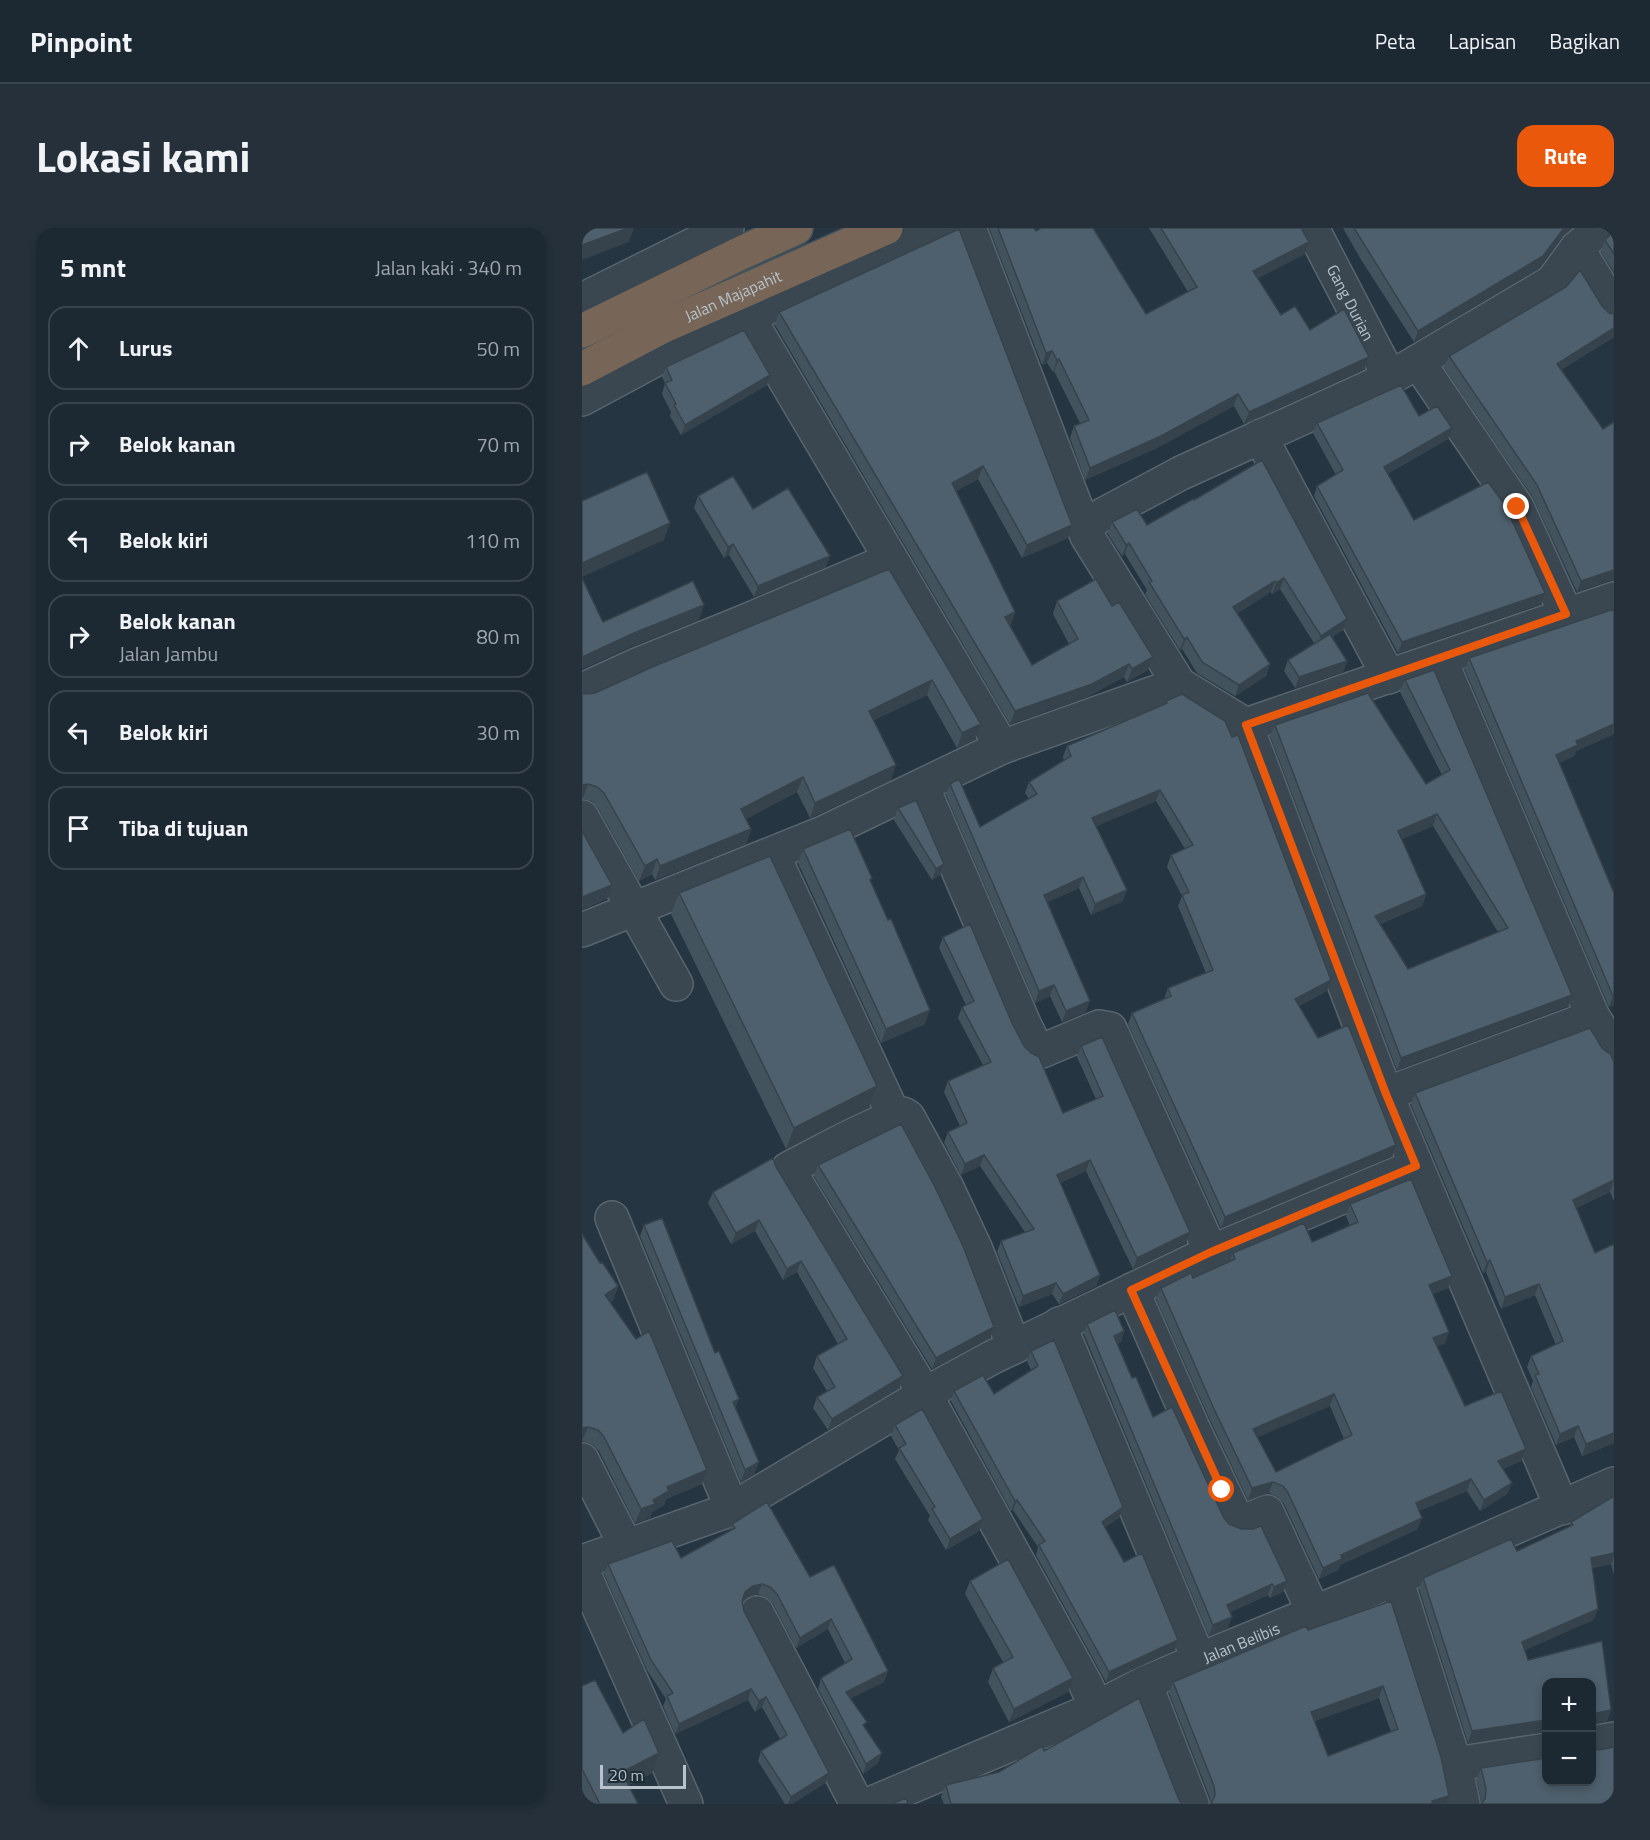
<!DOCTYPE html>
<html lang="id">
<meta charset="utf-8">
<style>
:root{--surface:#1c2832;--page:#25303a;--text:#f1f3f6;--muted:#a0a6ac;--line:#3a444d;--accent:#ea580c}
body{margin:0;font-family:"Titillium Web",sans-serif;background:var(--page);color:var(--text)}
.controls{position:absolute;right:18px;bottom:18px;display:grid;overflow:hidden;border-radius:12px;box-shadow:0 3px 9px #0003}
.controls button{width:54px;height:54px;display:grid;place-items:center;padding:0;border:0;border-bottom:2px solid var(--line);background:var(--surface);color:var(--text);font:30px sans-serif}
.scale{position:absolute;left:18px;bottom:15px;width:86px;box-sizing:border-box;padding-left:6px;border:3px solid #b7c2cb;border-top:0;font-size:16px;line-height:21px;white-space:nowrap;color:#b7c2cb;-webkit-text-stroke:4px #1e2c36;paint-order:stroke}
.stop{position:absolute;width:18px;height:18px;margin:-14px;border:4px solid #ea580c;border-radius:50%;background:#fff}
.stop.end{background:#ea580c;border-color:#fff;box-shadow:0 2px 6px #0008}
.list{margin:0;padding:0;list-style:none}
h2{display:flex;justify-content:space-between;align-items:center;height:78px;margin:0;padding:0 24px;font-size:26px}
h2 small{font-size:20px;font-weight:400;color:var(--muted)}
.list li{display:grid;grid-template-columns:39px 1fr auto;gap:18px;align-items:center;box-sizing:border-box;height:84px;margin:0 12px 12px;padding:0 12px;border:2px solid var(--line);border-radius:18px}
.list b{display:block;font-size:22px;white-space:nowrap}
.list p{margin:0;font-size:20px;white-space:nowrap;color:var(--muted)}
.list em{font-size:20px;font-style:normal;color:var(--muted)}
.icon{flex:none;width:33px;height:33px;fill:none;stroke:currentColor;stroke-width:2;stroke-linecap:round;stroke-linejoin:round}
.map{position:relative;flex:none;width:1032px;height:1576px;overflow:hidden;border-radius:18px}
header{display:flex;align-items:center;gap:36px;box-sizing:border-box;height:84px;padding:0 30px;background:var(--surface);border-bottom:2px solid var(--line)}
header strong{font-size:28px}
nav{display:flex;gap:33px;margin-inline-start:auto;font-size:21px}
.intro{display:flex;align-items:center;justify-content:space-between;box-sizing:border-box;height:144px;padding:0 36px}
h1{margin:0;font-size:42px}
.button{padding:15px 27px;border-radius:18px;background:var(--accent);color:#fff;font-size:21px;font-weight:700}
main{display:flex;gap:36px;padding:0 36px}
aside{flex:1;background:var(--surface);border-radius:18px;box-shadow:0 3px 9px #0003}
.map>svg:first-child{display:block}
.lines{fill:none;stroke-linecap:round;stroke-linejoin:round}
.minor-casing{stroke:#58656e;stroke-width:36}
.highway-casing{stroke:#44525b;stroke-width:36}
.minor{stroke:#3a4751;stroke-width:33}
.highway{stroke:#776657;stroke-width:33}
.wall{fill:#43535e;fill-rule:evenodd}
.shaded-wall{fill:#37434c}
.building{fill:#4e606d;stroke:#37434c;stroke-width:1.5;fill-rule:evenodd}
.route{stroke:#ea580c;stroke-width:8}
.labels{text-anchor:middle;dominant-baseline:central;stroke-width:4.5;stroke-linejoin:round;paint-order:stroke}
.street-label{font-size:16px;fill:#b7c2cb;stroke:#1e2c36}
</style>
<header>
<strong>Pinpoint</strong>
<nav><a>Peta</a><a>Lapisan</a><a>Bagikan</a></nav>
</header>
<div class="intro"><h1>Lokasi kami</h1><a class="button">Rute</a></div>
<main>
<aside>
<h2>5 mnt<small>Jalan kaki · 340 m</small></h2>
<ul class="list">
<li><svg class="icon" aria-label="ahead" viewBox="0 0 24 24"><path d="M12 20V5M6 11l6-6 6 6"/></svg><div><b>Lurus</b></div><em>50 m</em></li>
<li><svg class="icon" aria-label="right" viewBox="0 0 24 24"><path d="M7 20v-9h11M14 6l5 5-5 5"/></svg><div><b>Belok kanan</b></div><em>70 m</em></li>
<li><svg class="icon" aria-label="left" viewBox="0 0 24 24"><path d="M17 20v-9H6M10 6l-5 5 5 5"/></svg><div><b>Belok kiri</b></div><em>110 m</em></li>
<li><svg class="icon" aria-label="right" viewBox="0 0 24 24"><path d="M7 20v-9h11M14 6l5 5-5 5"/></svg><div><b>Belok kanan</b><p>Jalan Jambu</p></div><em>80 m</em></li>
<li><svg class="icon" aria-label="left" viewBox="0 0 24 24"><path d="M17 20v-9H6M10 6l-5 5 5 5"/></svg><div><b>Belok kiri</b></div><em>30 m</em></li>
<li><svg class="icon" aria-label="arrive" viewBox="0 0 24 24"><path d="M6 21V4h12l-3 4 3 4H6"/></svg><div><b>Tiba di tujuan</b></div></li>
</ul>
</aside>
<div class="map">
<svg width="1032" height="1576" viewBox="0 0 1032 1576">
<rect width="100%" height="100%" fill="#253542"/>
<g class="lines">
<g class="minor-casing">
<g id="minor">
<path d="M387 0 505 308 597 456 664 497 804 866 980 1280"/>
<path id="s1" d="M730 0 808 150"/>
<path d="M995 20 1032 80"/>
<path d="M0 72 145 0"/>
<path d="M166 89 420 519"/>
<path d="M836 134 935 279 984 386"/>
<path d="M0 171 80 128 361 0"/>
<path d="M678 208 807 449"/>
<path d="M500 298 599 245 808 150 970 54 995 20 1018 0"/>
<path d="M858 431 1011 789 1032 822"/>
<path d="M0 462 55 437 159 395 308 332"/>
<path d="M664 497 1032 371"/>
<path d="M340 558 443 798 454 820 460 823 467 820 517 799 528 801 629 1024"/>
<path d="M0 589 94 756"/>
<path d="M191 627 312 888"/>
<path d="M0 702 241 605 420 519 597 456"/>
<path d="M804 866 1011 789"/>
<path d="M550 1062 611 1200 655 1292 661 1294 685 1284 732 1385"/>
<path d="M477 1096 617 1432"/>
<path d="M432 1119 394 1022 365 960 326 889 321 886 312 888 261 912 206 941 343 1166 503 1455 515 1480"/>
<path d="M0 1232 44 1318"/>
<path d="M150 1281 343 1166 411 1129 629 1024 834 938"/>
<path d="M0 1334 150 1281 30 990"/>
<path d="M0 1342 104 1576"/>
<path d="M814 1351 873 1536 881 1576"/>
<path d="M175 1385 275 1576"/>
<path d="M563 1455 610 1576"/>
<path d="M1010 1515 1032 1511"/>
<path d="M873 1536 964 1522"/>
<path id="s2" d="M288 1576 515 1480 563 1455 617 1432 814 1351 1032 1256"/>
</g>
</g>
<g class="highway-casing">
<g id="highway">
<path d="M0 103 159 25 214 0"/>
<path id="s3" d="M0 141 80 99 304 0"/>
</g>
</g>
<use href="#minor" class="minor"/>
<use href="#highway" class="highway"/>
</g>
<path class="wall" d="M407 0H452L454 3 564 86 606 64 567 0H719L727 14 723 26 676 50 699 87 728 102 787 129 782 141 662 196 652 178 575 220 503 252 488 210 492 198 498 195 472 143 471 144 465 135 460 137Z
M761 0H990L980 9 957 40 832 114 778 30Z
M377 1 486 310 440 330 396 251 374 263 433 384 428 397 450 437 487 416 471 386 475 373 530 378 571 429 566 442 545 454 542 449 505 469 428 496 193 97 197 84Z
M1032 3V44L1019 24 1023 12Z
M1020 78 1027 85 1032 86V109L979 142 1021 201 1032 194V353H1026L995 364 950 268 862 140 867 128Z
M84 139 185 157 99 207 88 188 89 184 80 166 83 155 80 149Z
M837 188 866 211 805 246 832 292 959 376 816 425 732 268 735 258 754 247 731 205 735 195Z
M116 268 171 281 244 339 172 369 147 327 142 330 112 280Z
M611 271 765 391 761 402 750 409 765 433 761 444 713 460 702 443 706 432 732 415 698 361 690 366 689 364 655 385 688 436 684 448 653 468 615 445 600 421 598 422 563 366 565 362 543 326 540 328 526 306 530 294 565 297Z
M307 341 393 511 375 520 345 467 292 492 309 552 228 590 215 564 164 591 169 601 164 616 73 652 70 646 57 653 16 580 10 573 0 571V465L4 466 13 465Z
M1032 381V506L994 523 992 528 977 535 1032 665V777L1027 779 883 442 887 430Z
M823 452 990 767 986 778 815 842 688 508 693 497 844 556 860 547 818 464ZM851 598 916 704 826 741 798 696 840 678 844 666 820 611Z
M584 473 745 763 717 778 736 810 814 917 810 928 639 1000 546 796 550 785 582 771 586 760 624 745 596 678 600 668 585 639 589 627 603 621 574 573 514 598 541 673 509 687 497 660 466 674 504 784 480 794 468 768 453 775 364 567 368 556 398 599 447 571 443 565 447 554 482 532 481 529 485 518 583 476Z
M316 580 362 636 358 647 350 652 312 592Z
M221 621 289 654 306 692 343 796 299 815 216 635Z
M97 665 295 858 287 879 204 921 89 686Z
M361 709 430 795 442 818 481 885 514 871 495 829 499 818 608 1004 604 1015 551 1041 504 943 478 955 518 1047 514 1058 477 1076 470 1066 437 1079 415 1024 419 1013 443 1004 398 938 379 947 362 915 366 904 378 898 362 864 366 853 401 837 376 790 380 779 384 777 357 720Z
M1032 834V973L1028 964 994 980 1032 1215 1000 1228 992 1209 974 1217 949 1159 951 1153 945 1139 949 1128 974 1117 953 1067 919 1081 904 1044 901 1045 829 877 833 865Z
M236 937 412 1099 408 1110 350 1141 232 948Z
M194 939 321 1148 317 1160 246 1202 231 1180 235 1169 245 1163 231 1140 235 1128 256 1116 215 1044 201 1052 173 1003 149 1016 126 975 131 964Z
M768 976 866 1060 851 1066 867 1104 863 1115 855 1118 883 1178 939 1233 921 1241 930 1255 925 1266 898 1283 885 1263 837 1283 836 1301 758 1337 756 1342 737 1351 702 1276 696 1269 687 1265 666 1272 628 1192 574 1071 579 1060 611 1050 648 1033 651 1025 730 1014 768 998 764 988ZM748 1178 762 1211 694 1244 675 1209Z
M62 997 154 1180 172 1246 159 1254 58 1008Z
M18 1035 36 1058 31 1072 28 1074 120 1256 84 1271 82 1277 70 1284 68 1290 53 1295 17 1223 11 1217 0 1213Z
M505 1096 542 1103 539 1114 535 1116 550 1150 571 1189 642 1290 701 1364 688 1370 686 1367 648 1384 646 1400 627 1408 502 1106Z
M449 1123 541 1279 537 1290 523 1299 542 1334 596 1412 593 1422 524 1454 454 1327 456 1319 431 1282 429 1283 369 1173 372 1163 412 1166 449 1142 445 1133Z
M313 1197 401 1291 397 1303 364 1322 346 1292 348 1288 313 1231 317 1222 309 1208Z
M1032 1268V1347L1029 1336 1010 1340 1016 1381 1011 1392 943 1422 946 1432 1020 1413 1029 1482 1025 1493 1010 1496V1455H964V1504L886 1515 837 1361 841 1350 929 1311 935 1323 988 1299 989 1294Z
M150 1296 228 1349 306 1443 302 1454 269 1470 283 1500 296 1535 281 1546 236 1461 239 1450 263 1435 246 1401 214 1420 191 1376 184 1369 176 1366 167 1368 160 1374 162 1383 247 1545 243 1555 210 1576H203L176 1533 179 1523 198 1511 180 1479 173 1484 166 1472 93 1506 81 1478 84 1471 65 1442 22 1346 26 1336 99 1330 148 1303Z
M388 1353 486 1464 427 1494 406 1454 411 1440 421 1434 383 1366Z
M809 1373 864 1576H628V1570L587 1465 591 1454 726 1402ZM797 1470 809 1504 746 1528 732 1493Z
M0 1458 41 1505 70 1545 47 1557 56 1576H0Z
M462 1523 597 1572 600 1576H362L359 1569 364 1557 417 1544Z
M964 1530 899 1576V1573L895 1552 899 1540Z"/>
<path class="shaded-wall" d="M46 0H52L47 14 0 32V17Z
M982 0H990L980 9 957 40 832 114 836 103Z
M727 14 723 26 667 55 671 43Z
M1032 100V109L971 147 975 136Z
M470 123 465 135 460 137 464 125Z
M787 129 782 141 662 196 667 184Z
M477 131 472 143 471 144 475 132Z
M188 147 185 157 99 207 103 197Z
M656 166 652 178 575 220 503 252 508 240Z
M870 200 866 211 798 250 802 239Z
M401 238 396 251 365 268 370 255Z
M88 295 82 312 0 349V335Z
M490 297 486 310 440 330 445 317Z
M547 315 543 326 540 328 544 317Z
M151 316 147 327 142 330 146 319Z
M248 328 244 339 172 369 176 358Z
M1030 342H1032V353H1026L995 364 999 353Z
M702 350 698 361 690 366 694 355Z
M693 353 689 364 647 391 651 379Z
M963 365 959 376 816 425 820 414Z
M122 377 117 392 47 420 0 441V429L52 405Z
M433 384 429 397 419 402 423 389Z
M765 391 761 402 735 419 739 408Z
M605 409 600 421 598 422 602 411Z
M571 429 566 442 545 454 550 441Z
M765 433 761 444 713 460 717 449Z
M547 436 542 449 505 469 428 496 433 483Z
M688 436 684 448 653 468 657 457Z
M350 452 345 467 282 497 287 483Z
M399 496 393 511 375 520 380 505Z
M1032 496V506L994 523 992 528 969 539 974 527 994 513Z
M314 537 309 552 228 590 233 575Z
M221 549 215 564 154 596 159 581Z
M6 556 1 570 0 571V557Z
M578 562 574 573 506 602 510 590Z
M855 586 851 598 812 614 816 603Z
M169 601 164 616 73 652 78 638Z
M75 631 70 646 57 653 63 638Z
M362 636 358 647 350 652 354 641Z
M501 649 497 660 458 678 462 667Z
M30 657 25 671 0 682V669Z
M545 662 541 673 509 687 513 676Z
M844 666 840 678 789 699 793 688Z
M749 752 745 763 709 782 713 771Z
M472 757 468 768 453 775 457 763Z
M990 767 986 778 815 842 819 830Z
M1032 767V777L1027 779 1031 768Z
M508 773 504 784 480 794 484 783Z
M348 782 343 796 299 815 304 801Z
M295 858 287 879 204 921 212 900Z
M814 917 810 928 639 1000 643 989Z
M402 927 398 938 379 947 383 936Z
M508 932 504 943 471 958 475 947Z
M1032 952 1028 964 987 983 991 972Z
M177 992 173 1003 149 1016 154 1005Z
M608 1004 604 1015 551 1041 555 1030Z
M908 1032 904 1044 901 1045 905 1034Z
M219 1033 215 1044 201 1052 205 1041Z
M518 1047 514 1058 477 1076 481 1066Z
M870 1048 866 1060 843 1069 847 1057Z
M474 1055 470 1066 437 1079 441 1068Z
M957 1056 953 1067 919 1081 923 1069Z
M36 1058 31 1072 18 1082 23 1067Z
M412 1099 408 1110 350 1141 354 1130Z
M542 1103 539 1114 528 1119 532 1108Z
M867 1104 863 1115 847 1122 851 1110Z
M321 1148 317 1160 246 1202 250 1191Z
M752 1166 748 1178 667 1213 671 1201Z
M157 1171 153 1182 151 1174Z
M996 1198 992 1209 974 1217 978 1206Z
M6 1199 0 1213V1200Z
M1032 1205V1215L1000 1228 1004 1216Z
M944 1221 939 1233 912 1245 916 1233Z
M177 1234 172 1246 159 1254 163 1242Z
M125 1242 120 1256 84 1271 82 1277 70 1284 68 1290 53 1295 59 1281 71 1272 85 1259Z
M889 1251 885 1263 829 1286 834 1275Z
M691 1254 687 1265 666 1272 670 1260Z
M930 1255 925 1266 898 1283 902 1272Z
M435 1272 431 1282 429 1283 433 1273Z
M541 1279 537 1290 516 1304 520 1294Z
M840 1290 836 1301 758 1337 756 1342 737 1351 741 1340 759 1327Z
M401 1291 397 1303 364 1322 368 1311Z
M1032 1325V1329L1029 1336 1004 1341 1009 1330Z
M705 1353 701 1364 688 1370 692 1359Z
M180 1356 176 1366 167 1368 160 1375 163 1364 171 1358Z
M690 1356 686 1367 641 1388 645 1377Z
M1016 1381 1011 1392 935 1426 940 1414Z
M650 1389 646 1400 627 1408 631 1397Z
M249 1391 246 1401 214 1420 218 1410Z
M596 1412 593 1422 524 1454 527 1444Z
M306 1443 302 1454 261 1474 264 1464Z
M491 1450 486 1464 427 1494 432 1481Z
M801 1458 797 1470 725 1496 729 1484Z
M169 1461 166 1472 93 1506 97 1496Z
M184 1469 180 1479 173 1484 177 1473Z
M1029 1482 1025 1493 1010 1496V1486Z
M964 1492V1504L886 1515 890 1503Z
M77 1525 70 1545 33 1564 40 1544Z
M300 1525 296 1535 281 1546 284 1536Z
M247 1545 243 1555 210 1576H206L209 1569Z
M867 1568 864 1576H849L850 1573Z"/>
<path class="building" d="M0 0H46L0 17Z
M416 0H452L454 3 459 0H511L564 86 615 59 579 0H719L727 14 671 43 699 87 713 78 728 102 762 81 787 129 667 184 656 166 579 208 508 240 492 198 507 192 477 131 475 132 470 123 464 125Z
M772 0H982L961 28 836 103Z
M377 1 490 297 445 317 401 238 370 255 433 384 423 389 450 437 496 411 475 373 514 351 530 378 537 374 571 429 550 441 547 436 510 456 433 483 197 84Z
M1032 3V26L1023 12Z
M998 42 1020 78 1027 85 1032 86V100L975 136 1021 201 1032 194V342L999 353 955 257 867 128 984 59Z
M162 102 188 147 103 197 92 177 94 176 83 155 90 152 84 139Z
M819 157 837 188 855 178 870 200 802 239 832 292 906 254 923 277 963 365 820 414 735 258 761 242 735 195Z
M680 232 765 391 739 408 702 350 694 355 693 353 651 379 688 436 657 457 620 434 605 409 602 411 567 354 570 353 547 315 544 317 530 294 555 281 565 297 611 271 612 272Z
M65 244 88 295 0 335V273Z
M151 248 171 281 206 260 248 328 176 358 151 316 146 319 116 268Z
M307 341 399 496 380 505 350 452 287 483 314 537 233 575 221 549 159 581 169 601 78 638 75 631 63 638 22 565 15 559 6 556 0 557V465L4 466 13 465 68 440Z
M0 350 21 394 111 353 122 377 52 405 0 429Z
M1032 381V496L994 513 996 517 974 527 1032 665V767L1031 768 887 430Z
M748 406 765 433 717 449 706 432Z
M852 442 990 767 819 830 693 497 786 465 844 556 868 542 823 452ZM855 586 926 700 826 741 793 688 844 666 816 603Z
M600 466 643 493 650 509 656 507 749 752 713 771 736 810 766 797 814 917 643 989 550 785 589 768 586 760 631 742 600 667 607 664 589 627 611 617 578 562 510 590 545 662 513 676 501 649 462 667 508 773 484 783 472 757 457 763 368 556 377 551 398 599 455 566 447 554 489 528 485 518 585 475 584 473Z
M334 572 362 636 354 641 316 580Z
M268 601 290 650 288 652 306 692 309 691 348 782 304 801 221 621Z
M0 603 30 657 0 669Z
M188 628 295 858 212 900 97 665Z
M388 696 430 795 442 818 449 825 457 829 481 885 521 868 499 818 520 809 608 1004 555 1030 508 932 475 947 518 1047 481 1066 474 1055 441 1068 419 1013 452 1001 402 927 383 936 366 904 385 895 366 853 409 834 380 779 392 773 361 709Z
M1008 800 1020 820 1029 827 1032 834V952L991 972 1013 1025 1032 1016V1205L1004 1216 996 1198 978 1206 953 1147 957 1146 949 1128 981 1113 957 1056 923 1069 908 1032 905 1034 833 865Z
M319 896 352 957 381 1018 412 1099 354 1130 236 937Z
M191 930 194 939 321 1148 250 1191 235 1169 253 1159 235 1128 265 1111 219 1033 205 1041 177 992 154 1005 131 964Z
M829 951 870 1048 847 1057 867 1104 851 1110 883 1178 919 1163 944 1221 916 1233 930 1255 902 1272 889 1251 834 1275 840 1290 759 1327 760 1331 741 1340 706 1265 701 1258 691 1254 670 1260 632 1181 579 1060 609 1045 611 1050 653 1031 651 1025 722 995 730 1014 776 994 768 976ZM752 1166 770 1207 694 1244 671 1201Z
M80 990 133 1125 137 1123 157 1171 151 1174 177 1234 163 1242 62 997Z
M0 1006 18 1035 20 1034 36 1058 23 1067 54 1111 67 1103 125 1242 85 1259 87 1263 71 1272 73 1276 59 1281 22 1209 16 1202 6 1199 0 1200Z
M533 1082 542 1103 532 1108 550 1150 554 1149 571 1189 590 1179 642 1290 647 1296 659 1301H671L679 1298 705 1353 692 1359 690 1356 645 1377 650 1389 631 1397 505 1096Z
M472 1112 541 1279 520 1294 542 1334 560 1325 596 1412 527 1444 457 1317 463 1313 435 1272 433 1273 372 1163 401 1147 412 1166 456 1138 449 1123Z
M340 1181 401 1291 368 1311 350 1281 353 1279 317 1220 324 1216 313 1197Z
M1032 1268V1325L1009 1330 1016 1381 940 1414 946 1432 1020 1413 1029 1482 1010 1486V1455H964V1492L890 1503 841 1350 929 1311 935 1323 991 1297 989 1294Z
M185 1274 228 1349 252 1337 306 1443 264 1464 285 1494 281 1497 300 1525 284 1536 239 1450 270 1431 249 1391 218 1410 195 1366 188 1359 180 1356 171 1358 163 1364 160 1373 162 1383 247 1545 209 1569 179 1523 205 1507 184 1469 177 1473 169 1461 97 1496 85 1468 91 1465 69 1432 26 1336 90 1313 99 1330 153 1300 150 1296Z
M426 1331 491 1450 432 1481 411 1440 431 1429 388 1353Z
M809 1373 859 1529 867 1568 850 1573 851 1576H629L633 1567 632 1558 591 1454 724 1398 726 1402ZM801 1458 816 1501 746 1528 729 1484Z
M13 1452 41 1505 62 1491 77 1525 40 1544 56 1576H18L0 1541V1458Z
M557 1470 597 1572 600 1576H369L364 1557 417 1544 460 1518 462 1523Z
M1032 1519V1576H899L903 1571 904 1561 899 1540 964 1530V1554H1010V1521L1017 1522Z
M324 1570 326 1576H309Z"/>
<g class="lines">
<path class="route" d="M640 1262 549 1062 629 1024 834 938 804 866 664 497 984 386 935 279"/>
</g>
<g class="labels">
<g class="street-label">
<text stroke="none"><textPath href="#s3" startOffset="168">Jalan Majapahit</textPath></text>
<text stroke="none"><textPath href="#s1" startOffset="84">Gang Durian</textPath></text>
<text stroke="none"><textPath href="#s2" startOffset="405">Jalan Belibis</textPath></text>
</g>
</g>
</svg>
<div class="controls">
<button>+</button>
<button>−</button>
</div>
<div class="scale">20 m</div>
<div class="stop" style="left:640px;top:1262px"></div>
<div class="stop end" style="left:935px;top:279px"></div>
</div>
</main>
